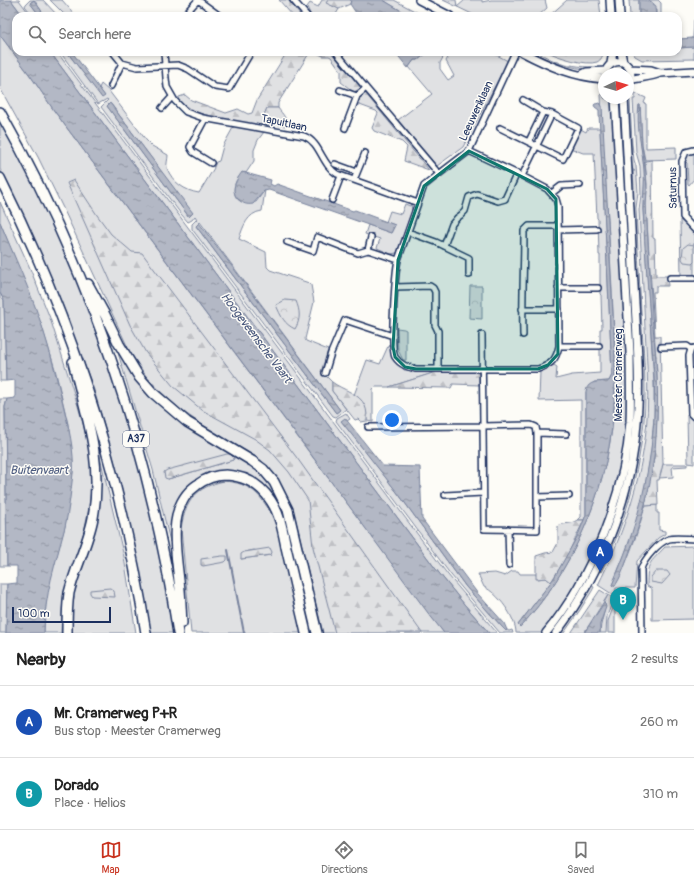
<!DOCTYPE html>
<meta charset="utf-8">
<style>
:root{--surface:#fff;--page:#f6f6f6;--text:#222;--muted:#767676;--line:#e0e0e0;--accent:#c8321e}
body{margin:0;font-family:Pangolin,sans-serif;background:var(--page);color:var(--text)}
.compass{position:absolute;left:598px;top:68px;width:36px;height:36px;border-radius:50%;background:var(--surface);box-shadow:0 2px 6px #0003;rotate:86deg}
.scale{position:absolute;left:12px;bottom:10px;width:99px;box-sizing:border-box;padding-left:4px;border:2px solid #1b2f5e;border-top:0;font-size:11px;line-height:14px;white-space:nowrap;color:#1b2f5e;-webkit-text-stroke:3px #fdfcf7;paint-order:stroke}
.you{position:absolute;left:392px;top:420px;width:14px;height:14px;margin:-10px;border:3px solid #fff;border-radius:50%;background:#1a73e8;box-shadow:0 0 0 6px #1a73e833}
.badge{display:grid;place-items:center;width:26px;height:26px;border-radius:50%;background:var(--accent);color:#fff;font-size:13px;font-weight:700}
.pin{position:absolute;translate:-50% -33px;filter:drop-shadow(0 1px 2px #0008)}
.pin::after{content:'';position:absolute;top:21px;width:14px;height:12px;background:inherit;clip-path:polygon(0 0,100% 0,50% 100%)}
.list{margin:0;padding:0;list-style:none}
h2{display:flex;justify-content:space-between;align-items:center;height:52px;margin:0;padding:0 16px;font-size:17px}
h2 small{font-size:13px;font-weight:400;color:var(--muted)}
.list li{display:grid;grid-template-columns:26px 1fr auto;gap:12px;align-items:center;box-sizing:border-box;height:72px;padding:0 16px;border-top:1px solid var(--line)}
.list b{display:block;font-size:15px;white-space:nowrap}
.list p{margin:0;font-size:13px;white-space:nowrap;color:var(--muted)}
.list em{font-size:13px;font-style:normal;color:var(--muted)}
.icon{flex:none;width:22px;height:22px;fill:none;stroke:currentColor;stroke-width:2;stroke-linecap:round;stroke-linejoin:round}
.map{position:relative;flex:none;width:694px;height:633px;overflow:hidden}
.search{position:absolute;background:var(--surface);box-shadow:0 2px 6px #0003;left:12px;right:12px;top:12px;height:44px;display:flex;align-items:center;gap:10px;box-sizing:border-box;padding:0 14px;border-radius:12px;color:var(--muted);font-size:15px}
.sheet{height:196px;background:var(--surface)}
nav{display:flex;justify-content:space-around;align-items:center;box-sizing:border-box;height:56px;border-top:1px solid var(--line);background:var(--surface);font-size:11px;color:var(--muted)}
nav a{display:grid;justify-items:center;gap:2px}
nav .on{color:var(--accent)}
.map>svg:first-child{display:block}
.grass{fill:#e0e1e3;stroke:#7e88a0;fill-rule:evenodd}
.forest{fill:url(#forest-firs);stroke:#7e88a0}
.park{fill:url(#park-crowns);stroke:#7e88a0}
.water{fill:url(#water-ripples);stroke:#76819c}
.lines{fill:none;stroke-linecap:round;stroke-linejoin:round}
.stream{stroke:#76819c;stroke-width:2}
.street-casing{stroke:#1b2f5e;stroke-width:8}
.secondary-casing{stroke:#1b2f5e;stroke-width:10}
.highway-casing{stroke:#1b2f5e;stroke-width:12}
.street{stroke:#fdfcf7;stroke-width:5}
.secondary{stroke:#fdfcf7;stroke-width:7}
.highway{stroke:#fdfcf7;stroke-width:9}
.marked{fill:#0f766e;fill-opacity:0.2;stroke:#0f766e;stroke-width:3;stroke-linejoin:round}
.labels{text-anchor:middle;dominant-baseline:central;stroke-width:3;stroke-linejoin:round;paint-order:stroke}
.shield{fill:#fdfcf7;stroke:#5f6c8c;stroke-width:1}
.shield-label{font-size:10px;font-weight:bold;fill:#1b2f5e}
.street-label{font-size:11px;fill:#1b2f5e;stroke:#fdfcf7}
.water-label{font-size:12px;font-style:italic;fill:#49587d;stroke:#fdfcf7}
</style>
<div class="map">
<svg width="694" height="633" viewBox="0 0 694 633">
<defs>
<pattern id="forest-firs" width="22" height="20" patternUnits="userSpaceOnUse"><rect width="22" height="20" fill="#e0e1e3"/><path d="M5 1l3.5 6h-7zM16 11l3.5 6h-7z" fill="#c0c1c5"/></pattern>
<pattern id="park-crowns" width="20" height="18" patternUnits="userSpaceOnUse"><rect width="20" height="18" fill="#e0e1e3"/><path d="M2 6a3 3 0 1 1 6 0M12 15a3 3 0 1 1 6 0" fill="none" stroke="#c0c1c5"/></pattern>
<pattern id="water-ripples" width="26" height="14" patternUnits="userSpaceOnUse"><rect width="26" height="14" fill="#b3b8c5"/><path d="M2 4q2-2 4 0t4 0M15 11q2-2 4 0t4 0" fill="none" stroke="#9196a3"/></pattern>
</defs>
<rect width="100%" height="100%" fill="#fdfcf7"/>
<filter id="ink" filterUnits="userSpaceOnUse"><feTurbulence type="fractalNoise" baseFrequency=".025" numOctaves="2"/><feDisplacementMap in="SourceGraphic" scale="8" xChannelSelector="R" yChannelSelector="G"/><feConvolveMatrix kernelMatrix="1 2 1 2 8 2 1 2 1" color-interpolation-filters="sRGB"/></filter>
<g filter="url(#ink)">
<path class="grass" d="M11 0H19L31 16H23Z
M30 0H34L30 3 40 16H33L25 6 26 4Z
M34 0H43L58 16H45Z
M50 0H62L76 16H66Z
M322 0H328L327 3 339 9 335 16H311L307 7 310 3 318 7Z
M383 0H394L424 16H410Z
M443 0H456L457 7 465 0H482V2L491 0H545L547 8 538 16H476Z
M567 0H599L601 16H549Z
M629 0H639V16H630Z
M649 0H658L661 3V16H656V6Z
M0 35 32 78 55 112 444 633H323L293 509 282 486 261 460 201 424 181 410 161 392 146 376 130 352 63 208 38 157 0 88Z
M694 47V59L642 60 635 56 632 52H678V48Z
M50 52H57L448 575 497 633H489L464 604 435 568Z
M60 52H67L102 97 104 95 99 88 101 84 109 91 146 140 152 146 168 155C168 159 166 165 167 168 172 182 185 191 199 193L214 168 213 166 214 167 216 162 219 161 223 146 234 126 264 132 258 140 254 150V161L246 173 245 172C242 174 239 176 238 178 233 184 232 197 240 201 244 203 252 202 256 202L265 190 262 211C247 213 243 227 239 239L266 252 267 267 270 270 309 283 311 285 314 302 305 339 306 341 328 350 321 372 326 376 332 382V391L346 409 336 417 333 416 192 229V224L197 219 195 216 192 220 188 222 181 214 101 107 108 100 107 99 98 104ZM111 104 158 167 189 217 107 106ZM200 222 340 410 336 413 196 226Z
M428 52H446L440 63V69L448 80 454 76 446 61 451 52H491L508 61 463 147 437 166 398 120 432 94 409 67 414 60H418Z
M531 52C540 52 547 58 555 61 567 65 580 67 593 67V70C570 68 552 62 531 52Z
M548 52H603C603 56 601 60 597 62 586 66 558 57 548 52Z
M635 93 646 98 644 103 646 104V148L676 147V159L645 160 642 145 640 105H639C637 124 642 150 644 169 646 183 643 196 643 209L654 383V417L651 452 644 494 631 539 612 585 613 586H615C628 560 638 533 645 506L657 505V513H659V530L665 531V534L658 538 637 561 635 588H616L615 596 598 585C621 539 638 491 645 439 650 402 647 365 645 328 643 288 641 249 639 210L641 195 640 166 636 152 633 99H635Z
M601 94H604V98L613 101 629 398C627 414 626 430 624 446 615 510 585 584 542 633H516C516 618 498 593 484 587L478 574 495 573 505 576 512 571H518L520 574H536L537 579 546 578 551 582 518 625 520 627C570 574 602 501 612 429 618 383 614 336 612 290 609 225 603 159 601 94Z
M622 100 633 315 636 411 627 476 603 549 579 596 553 633H548L605 535 630 435 618 101Z
M626 100H630L632 144 634 160 636 166 638 192 636 208C638 242 639 277 641 311 643 347 647 384 644 421 639 473 625 525 601 572L600 571 637 446 632 202 634 188 633 171H635L633 170 629 156Z
M0 121C25 168 51 215 71 264 107 354 136 446 157 541 163 571 168 602 173 633H150L139 571 124 498 110 445 94 390 61 301 25 219 0 169Z
M579 128 586 132 588 128H600L608 282 612 375 609 381 594 382 586 392V515L584 520H578L581 517V400L539 401 540 371 549 368 554 365 557 367 556 379 572 375 600 373V329H602L601 295 600 294V255H599L598 219 597 218 594 153H583L570 148Z
M691 153H694V179L689 185 688 184 687 163 685 161 686 156Z
M0 202 29 266 50 318 78 406 84 427 90 455 91 489 89 507 84 532 63 596 61 633H44V629L47 591 65 526 73 471 72 455 68 424 55 369 41 324 0 222Z
M405 204 410 206 411 204 412 211 397 253 391 254 377 248 380 239 365 234 368 225 391 233 395 225 386 222 390 211 401 214Z
M680 220 694 232V275L681 276Z
M0 293 4 300 6 381H0Z
M397 328 404 329 406 330V360H403L398 350Z
M115 343C130 366 144 391 164 409 185 427 210 440 233 454 241 458 250 462 257 468 287 495 291 537 297 574 291 548 288 518 273 496 262 480 242 469 223 471 218 472 213 474 208 476 196 480 186 486 179 497 171 510 172 527 170 542L153 470ZM234 458 233 460 168 479Z
M389 344 394 359 404 370 436 372 389 387H375L373 389V422L367 421C366 408 366 403 354 395L367 360 380 364Z
M0 399H7L5 407 7 566H0Z
M346 413 350 419 347 421 345 419 342 421 400 496 466 587 503 628 509 631 512 630 513 633H500L451 575 336 421 337 418Z
M687 415 694 421V464L688 463Z
M99 453 124 557 136 633H70L72 597 83 560Z
M663 464H687V466L672 467 673 477 659 478Z
M224 481C236 482 248 485 257 494 277 514 281 544 287 570 292 591 297 612 302 633H191L181 529C185 501 196 487 224 481ZM254 550 271 555 241 559 244 552Z
M694 546V619L652 620V589L647 586C647 562 649 564 665 547Z
M0 584H7L6 633H0Z
M592 586 594 587 592 591 580 610 564 633H559Z
M608 595 612 597V603L607 616 606 633H600C600 623 605 614 605 604L604 603Z
M615 607V633H608V621L613 608Z"/>
<path class="forest" d="M279 0H288L301 16H293Z
M328 0H351L350 4 339 9 326 3Z
M287 52H310L278 103V108H267L264 115 271 120 268 126C245 122 192 119 178 99L179 97 185 95 191 100 226 113 238 109 248 114 252 113 257 100Z
M315 52H331L361 88 354 92 341 82V71L331 57 329 56H323Z
M365 93 429 170 404 161 407 147 402 142 374 131 372 128 378 113 376 111 357 104 359 98Z
M652 160 653 238 655 239 656 276H667L668 286H656V292H653L655 336H660L663 464 659 480H657L658 505 645 506 654 458 657 417V374L648 238 646 205 647 184 645 161Z
M74 180 97 215 111 234 132 252 142 253 297 458 422 633H335L313 547 308 500 289 472 270 450 255 439 202 410 173 386 146 353 130 325 67 183Z
M436 372H479V385L453 384 451 388 389 387Z
M332 382C342 390 360 393 365 406 367 410 367 416 367 421L361 422 358 419 355 420 332 391Z
M227 454H230L234 458 233 460 168 479 165 478 164 472 167 470Z
M578 520H584L566 558 551 582 546 578 536 579V556L545 553 553 552 558 543V526C564 522 572 525 578 520Z
M270 548 272 552 271 555 241 559V554L244 552Z
M222 556H227V560L225 562 203 566 201 565V559Z
M110 588 114 591 115 597 92 596 90 593V590Z
M600 590 608 595 584 633H571Z"/>
<path class="park" d="M267 108H278C282 114 289 119 285 126L275 124 264 115Z
M688 244 694 245V262L693 263 684 262 682 259 683 248Z
M470 286H482V319L469 318Z
M285 300 296 301C300 311 301 319 295 329 284 324 281 316 276 305Z
M656 571H667L670 575 662 584 651 582V577Z"/>
<path class="water" d="M0 0H11L23 16H16V52H50L435 568 464 604 489 633H444L428 613 304 445 55 112 32 78 0 35Z
M34 0 45 16H40L30 3Z
M351 0H383L410 16H358L350 4Z
M639 0C653 0 655 2 656 16H639Z
M694 20V47L678 48V39L693 38Z
M67 52H72L105 96 102 98Z
M395 52H428L418 60H414L408 68Z
M110 103 193 213 189 217 107 106Z
M600 103 602 106C605 170 609 233 612 297 614 337 617 377 613 418 606 493 572 572 520 627L518 625 554 578 578 535 586 515V391C588 380 600 382 609 381L612 375 608 282 599 114V110L595 107 594 105 595 104Z
M639 105H640L642 145 646 173 647 191 646 205C648 242 650 278 652 315 655 349 659 383 657 418 656 462 647 507 631 548 627 559 621 579 614 587L612 585C636 530 650 478 654 418 656 390 653 362 651 333 648 292 645 251 643 209 643 196 645 183 644 169 642 149 636 125 639 105Z
M242 172 271 180 270 184 274 186 277 184 353 211 355 210 395 225 391 233 269 190 264 191 253 204C247 205 243 204 238 199 230 191 236 180 242 172Z
M0 222C14 256 30 290 42 326 50 351 57 378 63 404 68 425 75 452 73 473 71 491 69 509 65 527 56 562 44 596 44 633H6L7 584 17 583V566H7L5 407 7 399 15 398V380L6 381 4 300 0 293Z
M199 223 225 257 340 410 336 413 196 226Z
M345 418 383 466 420 467 422 519 478 594 504 623 507 630 506 631 503 628 466 587 400 496 341 421Z
M604 603 605 604 606 607 600 624V633H584Z"/>
<g class="lines">
<path class="stream" d="M228 550 244 633"/>
<g class="street-casing">
<path id="street" d="M198 0 220 16
M293 0 307 16
M183 16 198 0
M113 52 122 63 137 67 178 65 188 69 215 87 229 89 251 52
M164 52 166 78 167 87 175 101 186 112 203 118 304 136C321 143 321 164 337 174L418 203
M336 52 366 88 439 174 469 151 515 52
M111 86 122 63
M340 90 357 96
M162 108 172 97
M205 119 190 147 193 152 211 163
M345 128 357 96 366 88
M500 128 563 159 578 128 552 114 543 112 523 100
M529 141 543 112
M694 150 686 152 682 161 683 217 694 229
M335 164 357 172
M439 174 424 186 398 260C395 273 390 348 395 357 400 365 408 367 416 369H538C552 364 556 360 559 346L558 206 556 199 547 189 522 176 469 151
M522 176 552 114
M354 180 365 153
M552 193 561 186 580 185
M332 200 341 176
M558 230 597 229
M408 232 436 242 469 258V275
M287 242 313 251 317 237 358 253 368 250 398 260
M444 246 452 224 457 218 461 215 465 211 469 197 477 194 498 201 505 199 517 173
M368 250 371 237
M670 278H694
M395 287 430 286 433 288 435 292V325L438 331V369
M558 288H598
M522 309H559
M523 335C522 300 524 266 524 231L529 226H558
M559 346H599
M661 347 687 346 691 349
M694 348 691 349 689 356 691 414 694 417
M325 373 331 353 345 320 393 336
M531 425 536 427 537 433V530L484 529 483 426Z
M368 427 483 426 482 335
M537 433 566 434
M445 495 483 493
M537 497 569 496
M508 529 509 565
M642 633 641 569C644 559 659 542 669 539 676 537 686 539 694 539"/>
</g>
<g class="secondary-casing">
<path id="secondary" d="M419 0 450 16
M610 0 611 16
M619 0 620 16
M522 52C549 66 574 77 604 79
M621 52 623 62
M611 63 613 52
M630 69 651 70 660 73 694 71
M605 74C607 65 614 60 623 62 631 67 633 75 628 83
M581 75 587 72 606 71
M630 80C640 77 651 77 660 73
M546 633C592 578 625 493 630 422 631 398 630 375 630 352L615 98
M556 633C605 569 635 487 638 406 640 366 636 326 634 285 631 223 627 160 624 98"/>
</g>
<g class="highway-casing">
<path id="highway" d="M0 112C91 272 150 451 178 633
M0 178C72 321 121 475 146 633
M88 284 105 315 119 344 139 377 153 393 187 422 252 461 263 469 274 482 288 510 317 633
M182 623C181 609 181 595 179 581 176 549 166 506 197 485 205 479 216 475 226 475 245 476 260 484 271 501 280 514 283 532 286 547 293 576 299 604 306 633
M67 633C67 620 67 606 69 593 75 568 88 544 93 518 103 461 87 417 73 362"/>
</g>
<use href="#street" class="street"/>
<use href="#secondary" class="secondary"/>
<use href="#highway" class="highway"/>
</g>
</g>
<path class="marked" d="M469 151 547 189 556 199 558 354 548 365 538 369H416L405 367 395 357 393 347 398 260 424 186Z"/>
<g class="labels">
<rect class="shield" x="123" y="431" width="26" height="16" rx="3"/>
<g class="shield-label">
<text x="136" y="439">A37</text>
</g>
<g class="street-label">
<text transform="translate(476 111) rotate(-65)">Leeuweriklaan</text>
<text transform="translate(284 123) rotate(12)">Tapuitlaan</text>
<text transform="translate(673 188) rotate(-91)">Saturnus</text>
<text transform="translate(618 375) rotate(-90)">Meester Cramerweg</text>
</g>
<g class="water-label">
<text transform="translate(256 338) rotate(53)">Hoogeveensche Vaart</text>
<text x="39" y="470">Buitenvaart</text>
</g>
</g>
</svg>
<svg class="compass" viewBox="-18 -18 36 36"><path d="M0-13l5 13h-10z" fill="#e53935"/><path d="M0 13l5-13h-10z" fill="#767676"/></svg>
<div class="scale">100 m</div>
<div class="you"></div>
<div class="pin badge" style="left:600px;top:572px;background:#1a4fb4">A</div>
<div class="pin badge" style="left:623px;top:620px;background:#0f9aa8">B</div>
<div class="search"><svg class="icon" aria-label="search" viewBox="0 0 24 24"><circle cx="10" cy="10" r="6"/><path d="M15 15l6 6"/></svg>Search here</div>
</div>
<section class="sheet">
<h2>Nearby<small>2 results</small></h2>
<ul class="list">
<li><span class="badge" style="background:#1a4fb4">A</span><div><b>Mr. Cramerweg P+R</b><p>Bus stop · Meester Cramerweg</p></div><em>260 m</em></li>
<li><span class="badge" style="background:#0f9aa8">B</span><div><b>Dorado</b><p>Place · Helios</p></div><em>310 m</em></li>
</ul>
</section>
<nav>
<a class="on"><svg class="icon" aria-label="map" viewBox="0 0 24 24"><path d="M3 6l6-2 6 2 6-2v14l-6 2-6-2-6 2zM9 4v14M15 6v14"/></svg>Map</a>
<a><svg class="icon" aria-label="directions" viewBox="0 0 24 24"><path d="M12 3l9 9-9 9-9-9zM9 14v-3h6M13 9l2 2-2 2"/></svg>Directions</a>
<a><svg class="icon" aria-label="saved" viewBox="0 0 24 24"><path d="M7 4h10v16l-5-4-5 4z"/></svg>Saved</a>
</nav>
